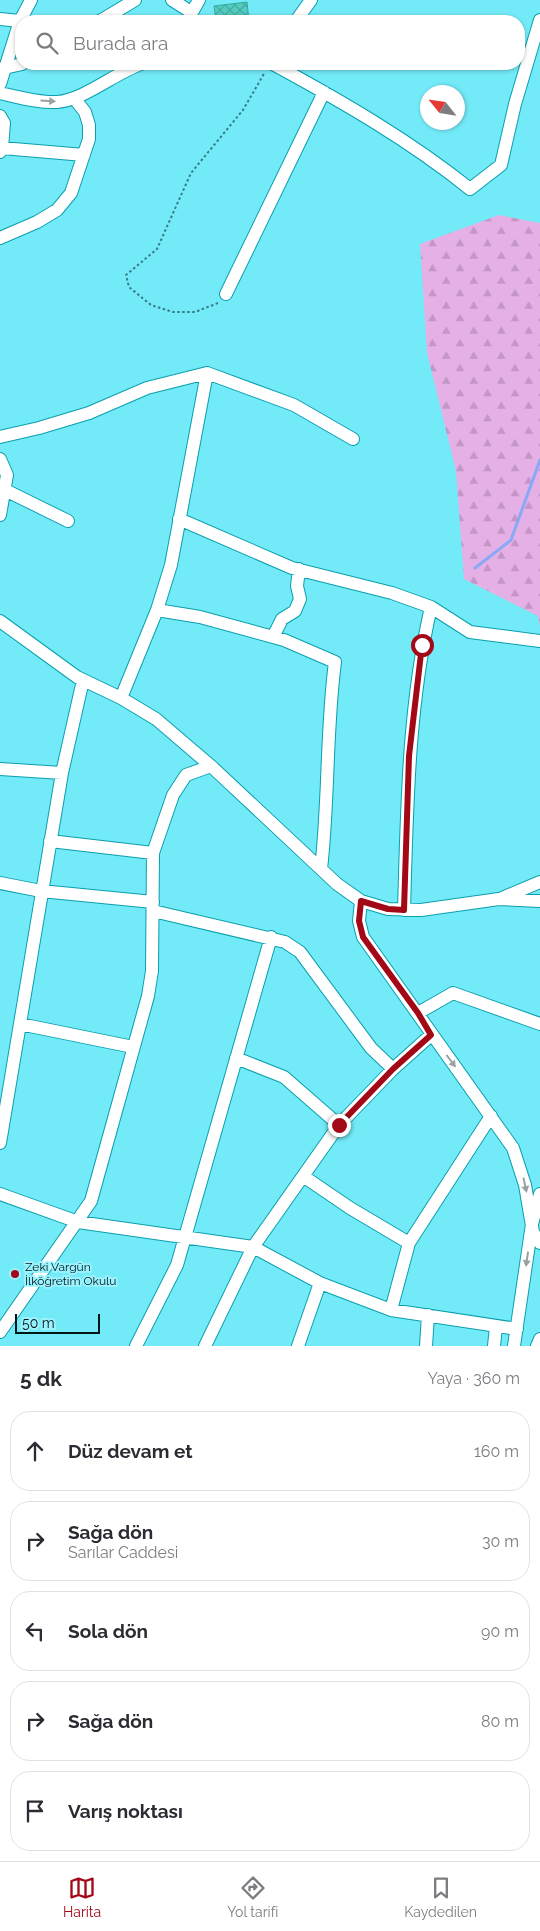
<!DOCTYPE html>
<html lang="tr">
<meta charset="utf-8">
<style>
:root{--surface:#fff;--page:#f7f7f7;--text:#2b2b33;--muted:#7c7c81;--line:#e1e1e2;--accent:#a30817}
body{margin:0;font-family:Raleway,sans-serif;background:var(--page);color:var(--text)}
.compass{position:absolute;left:420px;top:85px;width:45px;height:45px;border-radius:50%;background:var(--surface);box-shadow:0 1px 4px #0004;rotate:300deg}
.scale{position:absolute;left:15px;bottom:12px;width:85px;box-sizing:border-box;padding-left:5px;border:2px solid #001518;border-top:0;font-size:14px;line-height:18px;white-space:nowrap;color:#001518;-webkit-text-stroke:4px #9af3fe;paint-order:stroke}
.stop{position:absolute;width:15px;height:15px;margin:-11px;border:4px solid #a30817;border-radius:50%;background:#fff}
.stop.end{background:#a30817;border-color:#fff;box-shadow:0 1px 5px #0008}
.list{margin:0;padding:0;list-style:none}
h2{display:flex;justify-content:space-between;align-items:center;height:65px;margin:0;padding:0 20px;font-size:21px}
h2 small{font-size:16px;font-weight:400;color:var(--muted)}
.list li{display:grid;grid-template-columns:32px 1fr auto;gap:15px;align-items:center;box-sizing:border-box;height:80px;margin:0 10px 10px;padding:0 10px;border:1px solid var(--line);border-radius:20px}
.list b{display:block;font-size:19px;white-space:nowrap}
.list p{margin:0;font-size:16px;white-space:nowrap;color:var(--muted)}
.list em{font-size:16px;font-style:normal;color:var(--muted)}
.icon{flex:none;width:28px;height:28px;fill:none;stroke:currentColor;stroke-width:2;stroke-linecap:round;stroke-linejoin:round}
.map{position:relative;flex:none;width:540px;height:1346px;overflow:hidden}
.search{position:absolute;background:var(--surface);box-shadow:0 1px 4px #0004;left:15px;right:15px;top:15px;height:55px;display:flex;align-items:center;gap:12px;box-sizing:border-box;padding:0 18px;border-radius:20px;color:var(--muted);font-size:19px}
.sheet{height:515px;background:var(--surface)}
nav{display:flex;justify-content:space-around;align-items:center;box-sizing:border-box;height:70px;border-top:1px solid var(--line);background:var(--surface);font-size:14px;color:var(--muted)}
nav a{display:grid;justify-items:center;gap:2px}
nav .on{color:var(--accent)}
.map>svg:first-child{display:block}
.forest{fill:url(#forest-firs)}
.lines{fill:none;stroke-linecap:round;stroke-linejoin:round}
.stream{stroke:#88a9f5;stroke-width:3}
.building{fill:url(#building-cross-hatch);stroke:#2eaea2}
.minor-casing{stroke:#0b9fad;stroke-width:14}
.path{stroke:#387d86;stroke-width:2;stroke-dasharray:2.5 2.5;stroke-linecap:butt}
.minor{stroke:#fff;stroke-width:12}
.oneway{fill:#99a1a3}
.route{stroke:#a30817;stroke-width:6}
.poi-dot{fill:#a30817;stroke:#9af3fe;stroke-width:2}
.labels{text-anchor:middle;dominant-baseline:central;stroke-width:4;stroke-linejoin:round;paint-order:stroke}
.poi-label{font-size:12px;fill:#001518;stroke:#9af3fe;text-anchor:start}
</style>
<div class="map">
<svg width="540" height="1346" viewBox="0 0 540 1346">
<defs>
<pattern id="forest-firs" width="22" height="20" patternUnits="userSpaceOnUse" patternTransform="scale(1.25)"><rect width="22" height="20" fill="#e5b0e6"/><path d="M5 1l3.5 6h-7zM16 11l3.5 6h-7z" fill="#c396c5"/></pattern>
<pattern id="building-cross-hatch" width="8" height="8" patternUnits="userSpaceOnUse" patternTransform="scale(1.25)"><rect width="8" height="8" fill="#54cbbf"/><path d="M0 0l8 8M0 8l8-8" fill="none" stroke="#47ada3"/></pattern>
</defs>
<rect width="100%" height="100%" fill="#73eaf8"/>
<path class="forest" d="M499 215 540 223V626L538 616 464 579 456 471 427 353 420 244Z"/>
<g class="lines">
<path class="stream" d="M475 568 511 540 540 460"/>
</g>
<path class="building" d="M247 2 249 21H216L214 6Z"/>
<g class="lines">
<g class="minor-casing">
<path id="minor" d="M172 0 191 12
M0 19 20 21
M100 21 135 0
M187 21 199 0
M296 21 311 0
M273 64C341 101 409 140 470 189L501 165 515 104 540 20
M0 69 22 64
M0 84 20 21 31 0
M0 93C18 97 38 103 57 102 84 100 115 73 141 64
M0 116 4 123 2 148
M0 152 2 148 84 155
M0 238 37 222 57 210 71 193 89 139V125L85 112 74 98
M226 294 324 92
M0 437 39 428 89 413 147 388 207 373 294 405 353 439
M0 459 7 475 0 515
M5 490 68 521
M179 519 292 568 392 593 431 607 470 632 540 641
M157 610 200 617 284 640 335 662C326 730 329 800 321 869
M0 621 77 677 121 698 156 719 211 766 337 884 361 901 388 909 421 910 499 899 540 901
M273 637 282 619 295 611 300 599 297 586 299 569
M121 698 157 610 171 565 207 373
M0 769 62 773
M50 841 153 853
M0 883 41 891 153 902
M502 898 540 882
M361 901 359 921 363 937 513 1148 525 1185 533 1232 540 1243
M404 910C407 808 408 707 431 607
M153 911 285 942 300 952 371 1048 393 1069
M418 1013 453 993 540 1024
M20 1024 133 1047
M236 1058 284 1077 339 1125
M0 1143 62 773 83 680
M303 1176 350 1208 409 1243
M0 1194 78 1222 253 1247 320 1283 391 1310 517 1329
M391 1310 409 1243 491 1116
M0 1332 91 1201 148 996 152 971 153 853 173 795 186 775 211 766
M136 1346 177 1265 271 937
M205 1346 253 1247 339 1125 393 1069 431 1035
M298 1346 320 1283
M426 1346 428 1315
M494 1346 496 1327
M514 1346 532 1224 540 1194
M537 1346 540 1339"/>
</g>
<path class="path" d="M218 303 195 312H173L151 305 129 287 126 275 157 249 191 173 243 110 265 72"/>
<use href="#minor" class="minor"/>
</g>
<defs><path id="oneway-solid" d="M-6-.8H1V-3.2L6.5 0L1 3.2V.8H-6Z" transform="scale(1.25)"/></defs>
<g class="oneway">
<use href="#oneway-solid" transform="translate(48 101) rotate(4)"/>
<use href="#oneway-solid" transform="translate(451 1061) rotate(53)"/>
<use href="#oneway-solid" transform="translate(525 1185) rotate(78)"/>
<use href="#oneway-solid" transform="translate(527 1259) rotate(98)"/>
</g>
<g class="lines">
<path class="route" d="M339 1125 393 1069 431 1035 418 1013 363 937 359 921 361 901 388 909 404 910 409 756 422 645"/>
</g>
<circle class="poi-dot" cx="15" cy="1274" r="5"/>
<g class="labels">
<g class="poi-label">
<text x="25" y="1267">Zeki Vargün<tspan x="25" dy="14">İlköğretim Okulu</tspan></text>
</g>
</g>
</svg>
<svg class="compass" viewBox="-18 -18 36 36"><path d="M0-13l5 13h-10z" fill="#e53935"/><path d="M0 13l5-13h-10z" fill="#7c7c81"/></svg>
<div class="scale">50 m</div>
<div class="stop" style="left:422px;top:645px"></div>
<div class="stop end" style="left:339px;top:1125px"></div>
<div class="search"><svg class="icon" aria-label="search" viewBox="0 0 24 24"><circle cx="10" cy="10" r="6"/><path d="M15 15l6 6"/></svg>Burada ara</div>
</div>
<section class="sheet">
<h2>5 dk<small>Yaya · 360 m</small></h2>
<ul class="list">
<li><svg class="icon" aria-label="ahead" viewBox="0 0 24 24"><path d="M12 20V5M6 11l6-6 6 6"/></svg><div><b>Düz devam et</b></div><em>160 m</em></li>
<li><svg class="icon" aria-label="right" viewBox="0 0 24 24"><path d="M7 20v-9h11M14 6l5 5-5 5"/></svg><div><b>Sağa dön</b><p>Sarılar Caddesi</p></div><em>30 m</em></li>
<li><svg class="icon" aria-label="left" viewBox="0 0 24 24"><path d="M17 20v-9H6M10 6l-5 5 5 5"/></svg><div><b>Sola dön</b></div><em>90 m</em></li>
<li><svg class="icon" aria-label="right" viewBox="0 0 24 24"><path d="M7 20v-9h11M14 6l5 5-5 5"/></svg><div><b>Sağa dön</b></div><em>80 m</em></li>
<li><svg class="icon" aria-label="arrive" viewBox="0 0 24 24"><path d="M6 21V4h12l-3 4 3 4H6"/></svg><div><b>Varış noktası</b></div></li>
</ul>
</section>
<nav>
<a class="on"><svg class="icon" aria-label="map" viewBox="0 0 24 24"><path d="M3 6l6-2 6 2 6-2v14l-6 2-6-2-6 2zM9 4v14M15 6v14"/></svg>Harita</a>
<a><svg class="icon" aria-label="directions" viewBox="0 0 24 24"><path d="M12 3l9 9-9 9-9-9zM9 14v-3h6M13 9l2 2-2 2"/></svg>Yol tarifi</a>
<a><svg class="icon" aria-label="saved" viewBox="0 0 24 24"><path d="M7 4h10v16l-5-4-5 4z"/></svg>Kaydedilen</a>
</nav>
